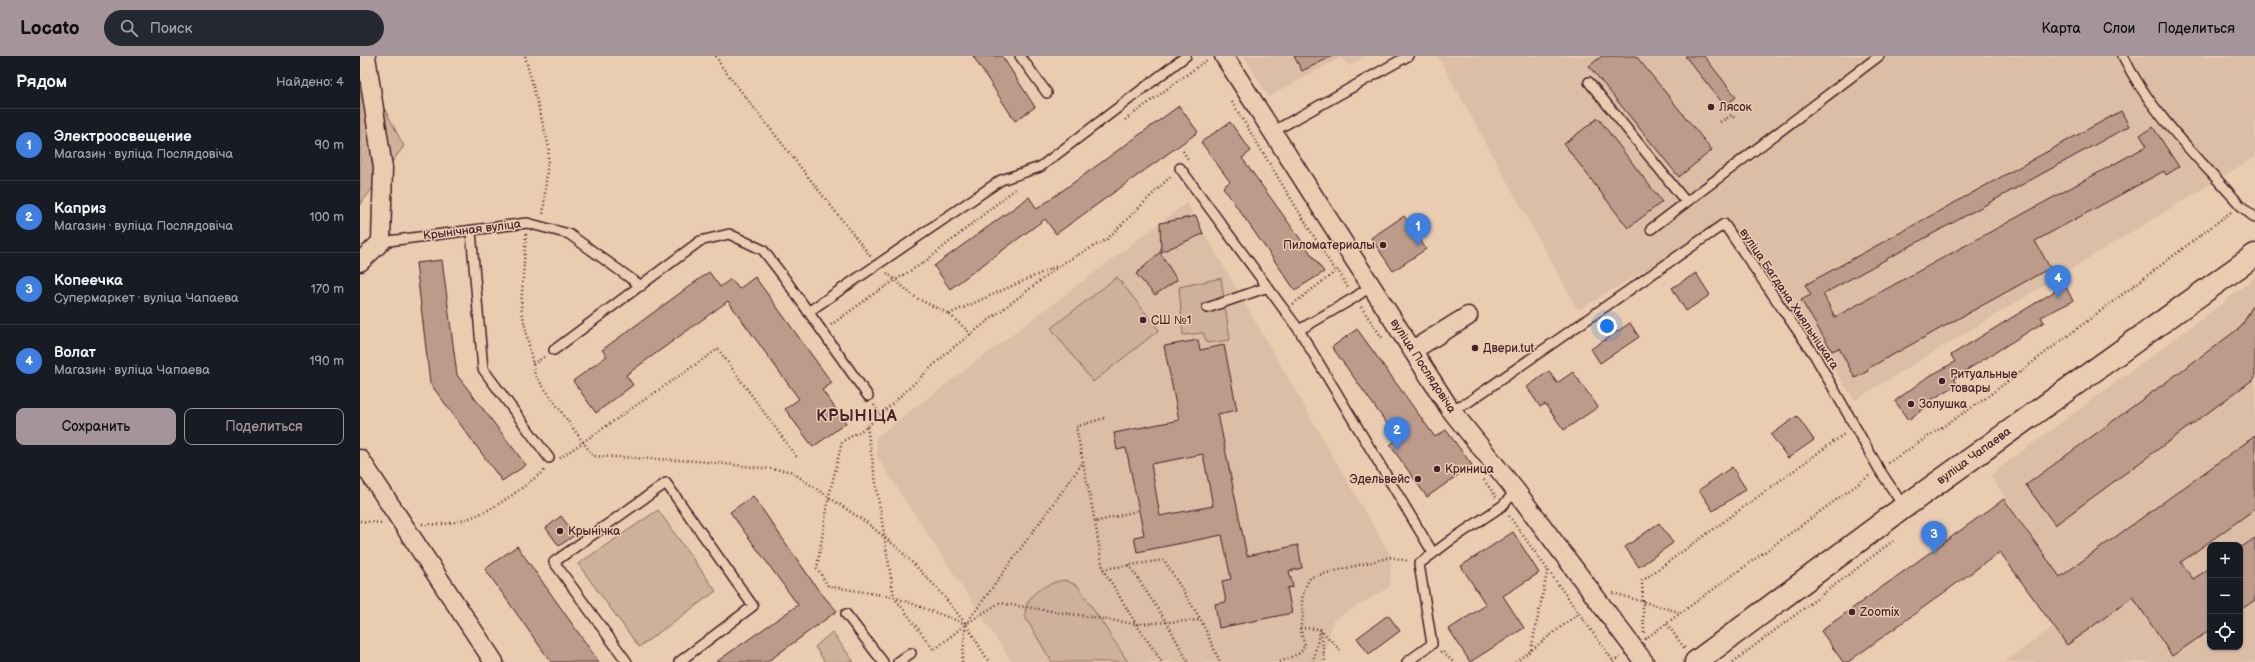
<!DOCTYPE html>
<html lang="ru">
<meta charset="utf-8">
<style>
:root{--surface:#171b24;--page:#242831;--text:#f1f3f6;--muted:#9ea1a6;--line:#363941;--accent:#a6949b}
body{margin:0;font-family:"Balsamiq Sans",sans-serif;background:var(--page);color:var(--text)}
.controls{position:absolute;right:12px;bottom:12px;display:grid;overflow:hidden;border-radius:8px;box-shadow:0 1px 3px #0004}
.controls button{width:36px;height:36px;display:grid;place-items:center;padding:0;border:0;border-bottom:1px solid var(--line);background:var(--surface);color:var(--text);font:20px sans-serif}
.you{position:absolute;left:1247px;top:270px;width:14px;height:14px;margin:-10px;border:3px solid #fff;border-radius:50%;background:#1a73e8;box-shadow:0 0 0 6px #1a73e833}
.badge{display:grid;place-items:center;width:26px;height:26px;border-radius:50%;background:var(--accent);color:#fff;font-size:13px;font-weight:700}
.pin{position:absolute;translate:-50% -33px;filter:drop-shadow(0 1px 2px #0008)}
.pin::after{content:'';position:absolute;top:21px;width:14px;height:12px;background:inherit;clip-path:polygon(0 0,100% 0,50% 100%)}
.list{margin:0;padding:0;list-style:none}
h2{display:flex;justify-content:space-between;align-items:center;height:52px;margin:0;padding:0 16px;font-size:17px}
h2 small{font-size:13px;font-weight:400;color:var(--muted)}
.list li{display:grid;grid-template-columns:26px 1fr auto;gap:12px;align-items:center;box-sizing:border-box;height:72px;padding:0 16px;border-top:1px solid var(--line)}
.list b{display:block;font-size:15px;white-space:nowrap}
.list p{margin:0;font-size:13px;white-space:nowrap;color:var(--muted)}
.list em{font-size:13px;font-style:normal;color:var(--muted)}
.actions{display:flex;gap:8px;padding:12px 16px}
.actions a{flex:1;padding:9px 0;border:1px solid var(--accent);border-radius:8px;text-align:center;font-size:14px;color:var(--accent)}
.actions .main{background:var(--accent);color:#111}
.icon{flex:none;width:22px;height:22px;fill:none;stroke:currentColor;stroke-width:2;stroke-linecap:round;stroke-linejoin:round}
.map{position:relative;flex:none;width:1895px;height:606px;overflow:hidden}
header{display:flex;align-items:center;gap:24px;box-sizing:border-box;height:56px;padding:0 20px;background:var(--accent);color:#111}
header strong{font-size:19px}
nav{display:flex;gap:22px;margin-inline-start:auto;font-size:14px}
.search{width:280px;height:36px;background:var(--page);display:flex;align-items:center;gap:10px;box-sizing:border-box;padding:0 14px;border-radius:22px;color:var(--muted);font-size:15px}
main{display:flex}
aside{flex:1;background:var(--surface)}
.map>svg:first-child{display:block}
.built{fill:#dcbda5;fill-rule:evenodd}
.green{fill:#cfb09a;stroke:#8c6862}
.building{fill:#bd9b8b;stroke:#4a1f2b;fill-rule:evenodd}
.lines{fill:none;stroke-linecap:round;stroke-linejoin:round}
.lane-casing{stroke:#4a1f2b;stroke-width:12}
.street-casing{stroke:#4a1f2b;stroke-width:21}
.primary-casing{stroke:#4a1f2b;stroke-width:25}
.path{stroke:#4a1f2b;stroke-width:2.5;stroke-dasharray:1 3;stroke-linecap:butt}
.lane{stroke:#eaccb0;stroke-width:9}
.street{stroke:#eaccb0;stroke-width:18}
.primary{stroke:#eaccb0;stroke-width:22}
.poi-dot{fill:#4a1f2b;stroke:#eaccb0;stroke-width:1.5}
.labels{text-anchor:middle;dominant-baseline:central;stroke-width:3;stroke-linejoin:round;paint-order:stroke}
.poi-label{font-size:12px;fill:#4a1f2b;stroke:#eaccb0;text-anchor:start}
.street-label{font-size:12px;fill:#4a1f2b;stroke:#eaccb0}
.district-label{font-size:16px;font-weight:bold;letter-spacing:1px;fill:#4a1f2b;stroke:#eaccb0}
</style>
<header>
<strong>Locato</strong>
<div class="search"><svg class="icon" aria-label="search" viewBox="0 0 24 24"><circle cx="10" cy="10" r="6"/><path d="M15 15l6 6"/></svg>Поиск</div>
<nav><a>Карта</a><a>Слои</a><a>Поделиться</a></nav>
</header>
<main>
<aside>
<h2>Рядом<small>Найдено: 4</small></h2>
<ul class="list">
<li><span class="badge" style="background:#3f7fe0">1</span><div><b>Электроосвещение</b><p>Магазин · вуліца Послядовіча</p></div><em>90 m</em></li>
<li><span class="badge" style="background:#3f7fe0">2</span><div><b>Каприз</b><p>Магазин · вуліца Послядовіча</p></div><em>100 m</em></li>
<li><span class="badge" style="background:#3f7fe0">3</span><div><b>Копеечка</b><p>Супермаркет · вуліца Чапаева</p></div><em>170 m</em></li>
<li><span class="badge" style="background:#3f7fe0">4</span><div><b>Волат</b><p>Магазин · вуліца Чапаева</p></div><em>190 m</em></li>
</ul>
<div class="actions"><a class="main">Сохранить</a><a>Поделиться</a></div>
</aside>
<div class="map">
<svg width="1895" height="606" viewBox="0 0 1895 606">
<rect width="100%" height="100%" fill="#eaccb0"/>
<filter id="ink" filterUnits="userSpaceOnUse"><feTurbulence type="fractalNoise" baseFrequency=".025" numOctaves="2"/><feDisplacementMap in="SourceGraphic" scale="8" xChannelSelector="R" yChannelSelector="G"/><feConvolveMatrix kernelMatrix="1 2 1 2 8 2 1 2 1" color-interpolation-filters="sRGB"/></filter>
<g filter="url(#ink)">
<path class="built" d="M884 0H1006L989 10 981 1 908 41Z
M1078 0H1895V101L1495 344 1369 165 1218 254Z
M827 147 1031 501 1030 531 973 564 963 606H652L517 401 516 381Z
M1895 221V606H1645L1720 551 1630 419 1862 248ZM1850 489H1880V591H1850Z"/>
<path class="green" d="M0 6 44 90 0 149Z
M757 221 799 274 733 326 691 272Z
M861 222 870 284 847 287 843 277 823 279 819 231Z
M298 454 356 535 279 591 218 508Z
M705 524 718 530 768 606H692L665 561C664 538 686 527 705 524Z
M472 576 494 606H465L455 591Z"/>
<path class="building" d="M613 0H642L675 51 655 65Z
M934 0H973L942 15Z
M1242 0H1276L1352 94 1319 121 1229 10Z
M1325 0H1344L1376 41 1365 50Z
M819 50 838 76 696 178 685 163 590 233 574 210 669 141 677 153Z
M1761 55 1769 70 1463 238 1475 261 1787 90 1780 79 1793 71 1819 111 1806 119 1804 115 1675 185 1690 212 1507 313 1508 315 1495 322 1479 292 1472 295 1441 244 1451 239 1445 229Z
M1238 62 1302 146 1268 172 1204 88Z
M870 66 891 95 882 102 964 216 935 234 863 131 870 126 841 86Z
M836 160 843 178 801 196 800 167Z
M1044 160 1066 193 1033 215 1011 182Z
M800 196 817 224 795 239 776 218Z
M82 204 97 319 166 409 142 425 70 327 56 207Z
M349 216 360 231 371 223 379 233 395 221 472 327 462 334 486 367 453 391 425 353 439 343 368 245 266 319 273 329 236 357 213 325 247 300 242 294Z
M1336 217 1350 239 1326 255 1312 232Z
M1705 229 1713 245 1681 261 1684 266 1594 322 1597 329 1564 348 1566 351 1548 364 1535 345 1566 322 1595 306 1591 299Z
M1895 246V322L1695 469 1666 429 1881 271Z
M1270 267 1279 281 1240 307 1231 293Z
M997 273 1075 381 1086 374 1112 409 1067 441 1030 389 1038 383 972 291Z
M838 284 840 294 864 289 877 354 858 358 887 500 938 489 942 512 929 515 933 531 927 532 932 557 859 572 855 548 866 546 862 525 871 523 862 479 777 496 774 481 784 479 766 392 757 394 754 377 819 364 804 290ZM843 398 853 450 800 460 791 408Z
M1189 315 1197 327 1213 316 1238 351 1204 374 1185 348 1180 351 1167 331Z
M1437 360 1454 384 1428 402 1411 379Z
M1895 380V453L1821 506 1833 523 1850 512V574L1812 600 1773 541 1707 589 1640 496 1488 606H1483L1461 575 1644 443 1700 521Z
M1372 411 1386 433 1353 455 1339 434Z
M393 440 459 535 477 555 407 606H356L438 549 370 456Z
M201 460 215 479 199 490 186 472Z
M1299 467 1313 487 1279 511 1265 491Z
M1153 476 1179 517 1143 540 1164 572 1110 606 1089 573 1126 549 1101 510Z
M1895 482V544L1880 554V492Z
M157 490 239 606H191L125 513Z
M1028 559 1040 575 1009 598 997 582Z"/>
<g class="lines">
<g class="lane-casing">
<path id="lane" d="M660 0 687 37
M1763 0C1790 57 1839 102 1880 149L1895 162
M1229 26 1326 146
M912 76 1048 0
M820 112 939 274 994 242 1011 230
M1291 173 1519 0
M111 175 123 313 189 402
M21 186 167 167 209 178 281 230
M847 252 908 231
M448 256 641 124 680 111 826 0
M939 274 1073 497
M194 294 340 185 369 178 403 194 423 220 508 340
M1090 353 1107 347 1364 168 1455 300 1519 413 1544 451
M486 558 523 606
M267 606 194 506 306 427 393 550 319 606
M538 606 551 597
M1047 606 1072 588 1059 508 1091 484 1142 450 1156 435"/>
</g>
<g class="street-casing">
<path id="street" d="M864 0 1090 353 1156 435 1284 606
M0 206 21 186 23 112 6 0
M1053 294 1108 260
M0 403 134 606"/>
</g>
<g class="primary-casing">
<path id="primary" d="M1336 606 1544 451 1895 199"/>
</g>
<path class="path" d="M165 0 189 91 183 160
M356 0 362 11 511 201
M872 46 975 215 978 214 988 232
M765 64 848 3
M1360 66 1372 59 1375 63
M823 95 828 103
M166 178 161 251 175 319 233 400 337 405 430 415 507 467 538 492 577 532 606 568 629 606
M701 208 746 184 812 119
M702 208 590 294 507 371 482 386 469 440 457 512 468 530 534 541 606 568 639 547 776 568 841 564
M527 217 556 242 589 258 611 278
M933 248 975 216
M1001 251 1023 283
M589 258 697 210
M471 269 515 237 566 205 655 133
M173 308 184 301
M514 349 520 359
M744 362 716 371 735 466 776 455
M507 371 534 541 574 594 606 568 722 408
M200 402 358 293 438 403
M1528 407 1623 344 1871 156
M1124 424 1136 441
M1149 460 1254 606
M0 465 23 467
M735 466 743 513 776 568 802 606
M62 468C71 468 81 469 90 467 127 461 157 436 185 414
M769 509 807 567 828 606
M743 513 804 504 841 564 860 606
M1253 537 1322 557
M1307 568 1325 593
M940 572 960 573 980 594
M961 576 965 606
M1284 577 1282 525 1484 378
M1285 583 1509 420
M1171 594 1188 512
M1080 596 1082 595 1093 606
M602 606 606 568
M920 606 940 597 945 589 940 572 943 562 942 542 947 527 951 521 1031 501 1048 505
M953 606 960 574
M1156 606 1219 557
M1253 606 1260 601
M1373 606 1533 485"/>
<use href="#lane" class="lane"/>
<use href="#street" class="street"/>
<use href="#primary" class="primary"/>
</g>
</g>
<g class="poi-dot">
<circle cx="1351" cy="51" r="4"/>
<circle cx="1023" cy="189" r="4"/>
<circle cx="783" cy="264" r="4"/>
<circle cx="1115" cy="292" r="4"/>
<circle cx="1582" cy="325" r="4"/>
<circle cx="1551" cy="348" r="4"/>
<circle cx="1077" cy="413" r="4"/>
<circle cx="1058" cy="423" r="4"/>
<circle cx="200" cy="475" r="4"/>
<circle cx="1492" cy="556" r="4"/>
</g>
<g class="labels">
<g class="poi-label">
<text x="1359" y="51">Лясок</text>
<text x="1015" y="189" text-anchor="end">Пиломатериалы</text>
<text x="791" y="264">СШ №1</text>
<text x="1123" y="292">Двери.tut</text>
<text x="1590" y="318">Ритуальные<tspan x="1590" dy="14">товары</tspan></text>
<text x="1559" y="348">Золушка</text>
<text x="1085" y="413">Криница</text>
<text x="1050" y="423" text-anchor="end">Эдельвейс</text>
<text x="208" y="475">Крынічка</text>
<text x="1500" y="556">Zoomix</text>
</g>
<g class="street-label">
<text transform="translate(112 174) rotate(-7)">Крынічная вуліца</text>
<text transform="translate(1429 243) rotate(56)">вуліца Багдана Хмяльніцкага</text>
<text transform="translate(1063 310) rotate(57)">вуліца Послядовіча</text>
<text transform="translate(1614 400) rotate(-36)">вуліца Чапаева</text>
</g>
<g class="district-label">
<text x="497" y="360">КРЫНІЦА</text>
</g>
</g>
</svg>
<div class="controls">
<button>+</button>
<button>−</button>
<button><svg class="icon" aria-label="locate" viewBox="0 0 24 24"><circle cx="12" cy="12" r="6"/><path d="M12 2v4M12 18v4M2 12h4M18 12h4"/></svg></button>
</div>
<div class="you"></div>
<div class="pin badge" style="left:1058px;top:190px;background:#3f7fe0">1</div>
<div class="pin badge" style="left:1037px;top:394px;background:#3f7fe0">2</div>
<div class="pin badge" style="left:1574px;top:498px;background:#3f7fe0">3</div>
<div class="pin badge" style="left:1698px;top:242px;background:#3f7fe0">4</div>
</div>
</main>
